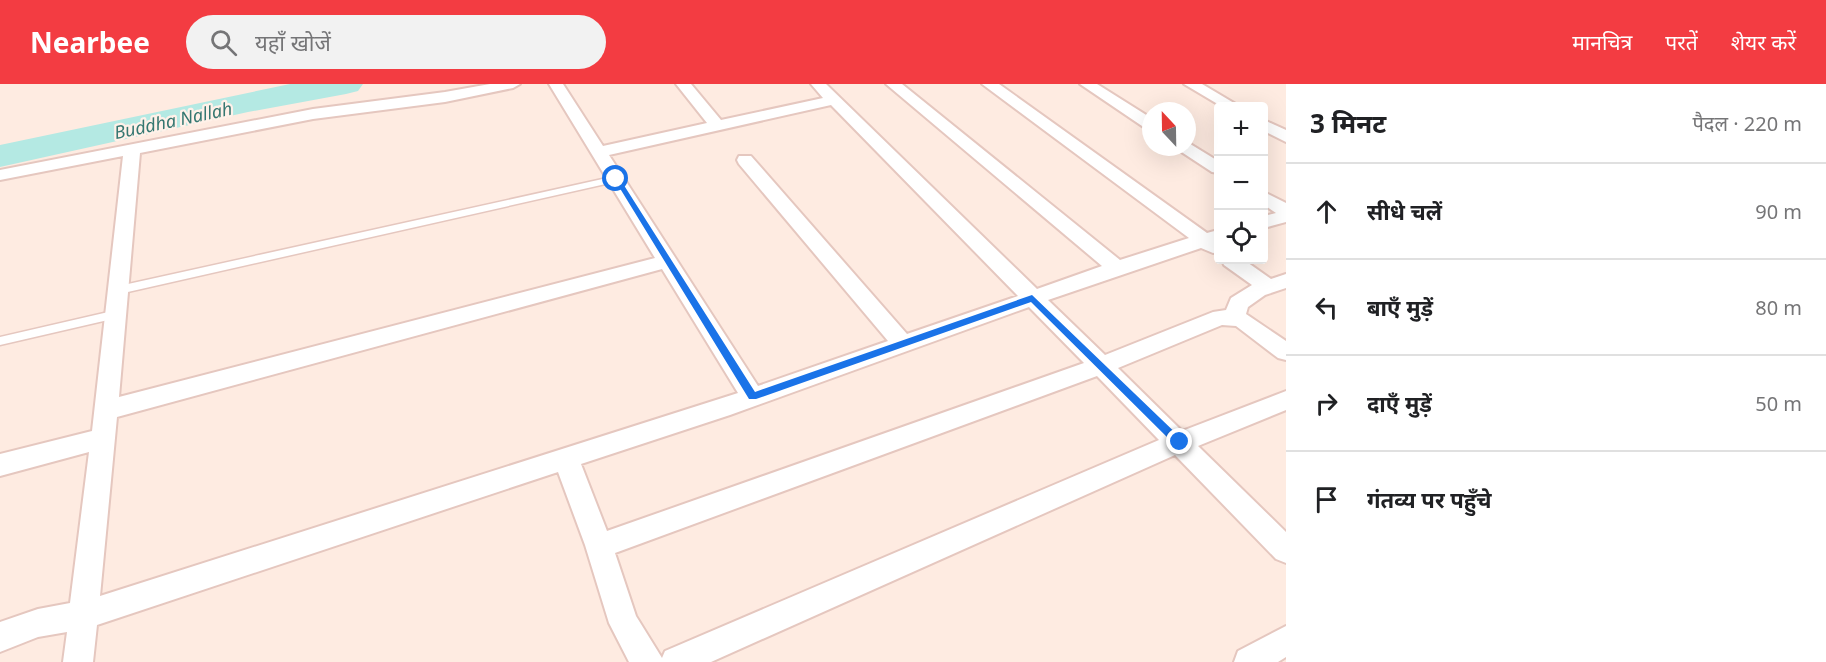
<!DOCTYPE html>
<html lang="hi">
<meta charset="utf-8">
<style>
:root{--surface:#fff;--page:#f2f2f2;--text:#202124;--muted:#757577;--line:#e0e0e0;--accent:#f33c42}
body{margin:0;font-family:"Noto Sans","Noto Sans Devanagari",sans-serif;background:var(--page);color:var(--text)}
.controls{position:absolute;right:18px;top:18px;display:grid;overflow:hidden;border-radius:6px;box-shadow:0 6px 24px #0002}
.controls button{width:54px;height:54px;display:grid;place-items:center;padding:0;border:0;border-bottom:2px solid var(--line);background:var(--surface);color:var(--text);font:30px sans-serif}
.compass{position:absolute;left:1142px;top:18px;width:54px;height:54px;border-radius:50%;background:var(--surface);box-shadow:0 6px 24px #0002;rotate:338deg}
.stop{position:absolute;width:18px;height:18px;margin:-14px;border:4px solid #1a73e8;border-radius:50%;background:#fff}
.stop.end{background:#1a73e8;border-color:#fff;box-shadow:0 2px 6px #0008}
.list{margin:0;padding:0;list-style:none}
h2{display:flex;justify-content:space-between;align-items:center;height:78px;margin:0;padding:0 24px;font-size:26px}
h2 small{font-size:20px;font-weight:400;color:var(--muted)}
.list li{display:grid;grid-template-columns:39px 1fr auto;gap:18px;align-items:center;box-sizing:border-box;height:96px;padding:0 24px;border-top:2px solid var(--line)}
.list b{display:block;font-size:22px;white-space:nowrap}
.list em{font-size:20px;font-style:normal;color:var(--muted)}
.icon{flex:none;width:33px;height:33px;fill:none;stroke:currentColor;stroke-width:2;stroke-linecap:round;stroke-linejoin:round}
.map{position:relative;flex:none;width:1286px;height:578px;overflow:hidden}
header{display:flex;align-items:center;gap:36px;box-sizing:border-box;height:84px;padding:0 30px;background:var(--accent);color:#fff}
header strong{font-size:28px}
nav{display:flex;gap:33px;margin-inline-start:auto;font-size:21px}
.search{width:420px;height:54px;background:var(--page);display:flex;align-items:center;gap:15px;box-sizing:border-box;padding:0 21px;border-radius:33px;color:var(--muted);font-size:22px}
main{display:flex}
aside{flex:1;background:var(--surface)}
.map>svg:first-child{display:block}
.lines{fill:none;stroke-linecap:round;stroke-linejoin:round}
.river{fill:#b4e9e3;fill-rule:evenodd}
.service-casing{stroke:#e5c7bf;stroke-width:3}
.minor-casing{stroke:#e5c7bf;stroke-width:4}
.service{fill:#fff;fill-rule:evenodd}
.minor{fill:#fff;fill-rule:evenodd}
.route{fill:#1a73e8}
.labels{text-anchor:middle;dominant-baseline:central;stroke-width:4.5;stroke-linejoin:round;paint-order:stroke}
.far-water-label{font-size:18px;font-style:italic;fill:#357771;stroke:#fff1e9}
</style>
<header>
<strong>Nearbee</strong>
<div class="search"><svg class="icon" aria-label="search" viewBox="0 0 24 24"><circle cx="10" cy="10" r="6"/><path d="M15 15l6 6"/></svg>यहाँ खोजें</div>
<nav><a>मानचित्र</a><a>परतें</a><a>शेयर करें</a></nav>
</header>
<main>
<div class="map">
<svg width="1286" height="578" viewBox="0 0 1286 578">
<rect width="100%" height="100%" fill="#feebe1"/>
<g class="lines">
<path class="river" d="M290 0H363L358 7 346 10 248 28 0 83V61Z"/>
<g class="service-casing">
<path id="service" d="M616 92 621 95 619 97 119 210 114 206 119 202Z
M117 226 121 227 123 230 121 233 0 261V253Z"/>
</g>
<g class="minor-casing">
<path id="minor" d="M490 0H520L513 4 445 18 313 35 140 69 119 313 655 174 549 0H563L603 62 707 39 676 0H691L721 36 823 14 811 0H826L1037 205 1102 182 886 0H902L1120 176 1189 154 982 0H999L1207 149 1218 146V168L1213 169 1201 164 1048 216 1105 271 1213 228 1226 226 1231 214 1252 201 1224 181 1222 176H1244L1271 195 1286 190V204L1265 211 1248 223 1246 230 1286 257V276L1278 274 1236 242 1222 241 1118 284 1182 347 1286 307V326L1198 362 1286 448V479L1276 475 1175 371 711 578H629L609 539 585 461 558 388 97 541 93 578H63L67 548 38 553 0 568V538L38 525 70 519 89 368 0 392V370L92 347 123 72 0 96V86L313 25 445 8ZM831 21 1018 212 907 250 751 72H739L737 76 739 80 888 257 758 302 609 71ZM662 185 738 309 100 512 117 333ZM1029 223 1084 279 607 447 581 380 730 331ZM1097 292 1159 356 665 567 662 574 636 532 615 469Z
M1080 0H1097L1151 34V46L1145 44Z
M1184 0H1202L1239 22H1221Z
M1264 36 1286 46V58L1264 47Z
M1187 58 1218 77V89L1212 88 1180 67 1178 63H1187Z
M1264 108 1286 119V138L1264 144V132L1276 129 1264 121Z
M1286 542V573L1278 578H1234L1238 567Z"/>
</g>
<use href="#service" class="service"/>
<use href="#minor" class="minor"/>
</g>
<path class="route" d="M613 93 620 95 755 308 1032 211 1185 358 1184 362H1176L1031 218 756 315H749Z"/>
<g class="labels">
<g class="far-water-label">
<text transform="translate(173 36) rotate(-12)">Buddha Nallah</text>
</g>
</g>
</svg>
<div class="controls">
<button>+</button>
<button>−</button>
<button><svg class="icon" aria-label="locate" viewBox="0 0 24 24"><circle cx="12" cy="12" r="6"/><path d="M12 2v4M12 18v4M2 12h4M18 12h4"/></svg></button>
</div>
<svg class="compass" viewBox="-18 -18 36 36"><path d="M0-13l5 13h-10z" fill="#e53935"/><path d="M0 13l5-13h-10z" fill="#757577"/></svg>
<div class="stop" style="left:616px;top:95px"></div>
<div class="stop end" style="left:1180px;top:358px"></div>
</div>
<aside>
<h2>3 मिनट<small>पैदल · 220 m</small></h2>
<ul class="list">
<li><svg class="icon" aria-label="ahead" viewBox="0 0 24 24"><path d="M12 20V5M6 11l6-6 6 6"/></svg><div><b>सीधे चलें</b></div><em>90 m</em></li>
<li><svg class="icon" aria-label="left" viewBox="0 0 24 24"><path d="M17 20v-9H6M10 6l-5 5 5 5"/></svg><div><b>बाएँ मुड़ें</b></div><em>80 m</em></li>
<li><svg class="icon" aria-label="right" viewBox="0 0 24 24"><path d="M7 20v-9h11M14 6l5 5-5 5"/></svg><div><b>दाएँ मुड़ें</b></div><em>50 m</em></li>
<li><svg class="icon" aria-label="arrive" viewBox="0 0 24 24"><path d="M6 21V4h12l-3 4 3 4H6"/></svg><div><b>गंतव्य पर पहुँचे</b></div></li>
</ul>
</aside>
</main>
